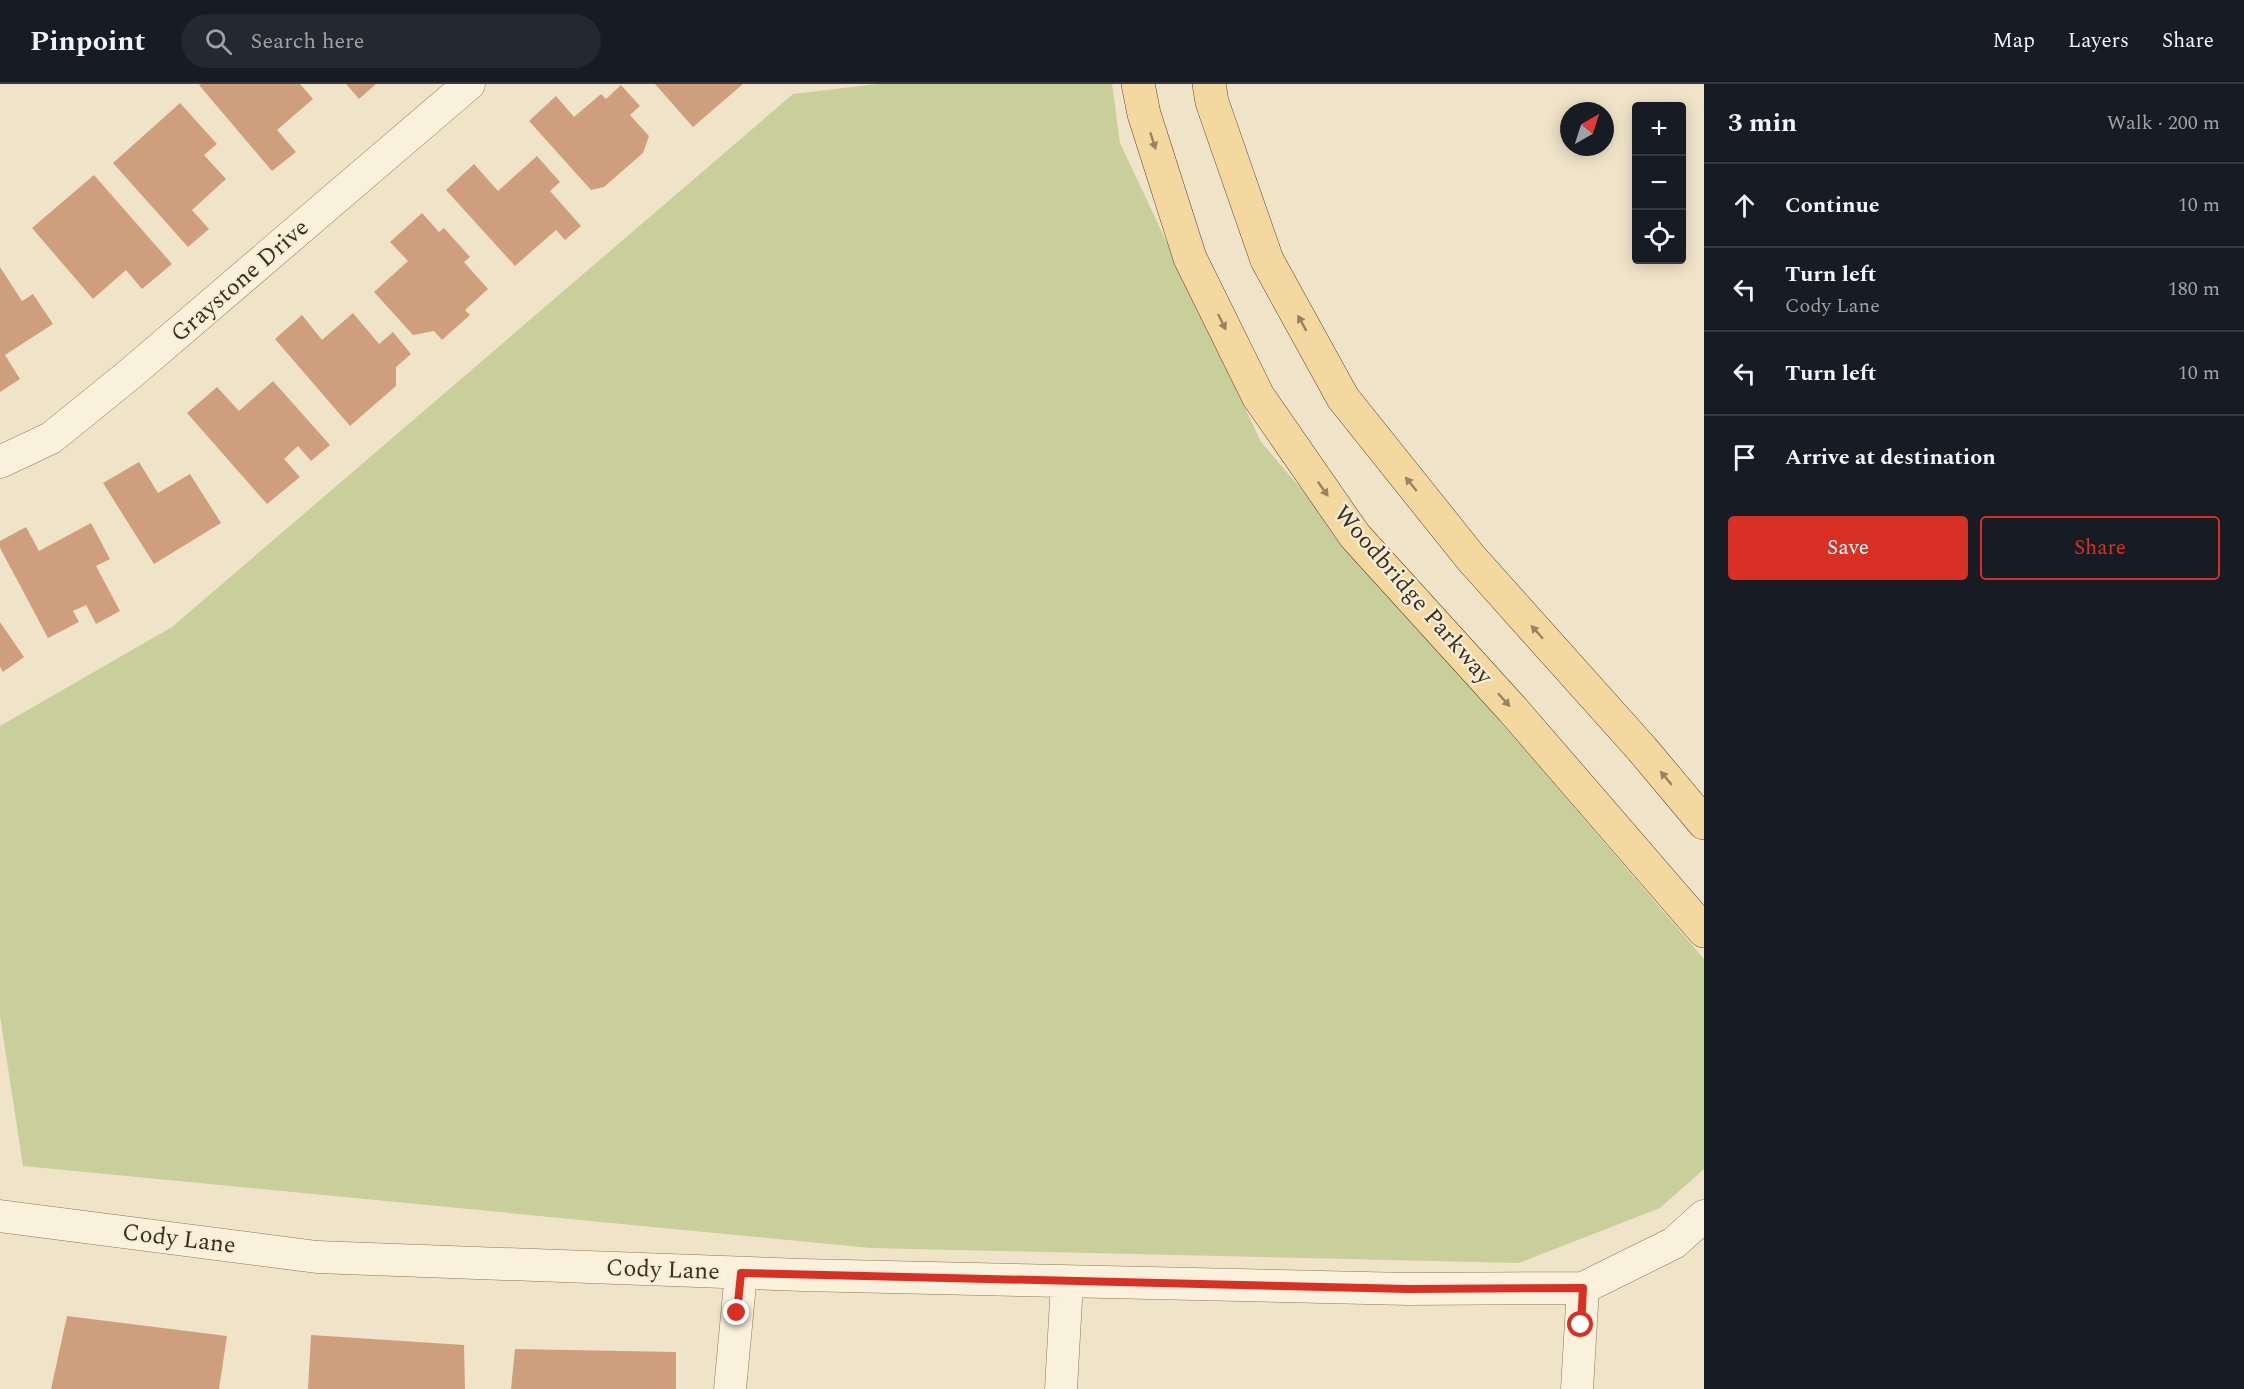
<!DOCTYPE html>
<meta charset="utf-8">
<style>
:root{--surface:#171b24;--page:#242831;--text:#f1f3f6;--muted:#9ea1a6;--line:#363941;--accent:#d93025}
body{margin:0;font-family:Spectral,serif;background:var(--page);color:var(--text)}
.controls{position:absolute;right:18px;top:18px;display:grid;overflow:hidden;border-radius:6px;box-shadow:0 3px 15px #0003}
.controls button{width:54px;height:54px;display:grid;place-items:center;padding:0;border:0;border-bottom:2px solid var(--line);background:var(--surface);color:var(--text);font:30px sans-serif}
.compass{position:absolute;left:1560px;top:18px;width:54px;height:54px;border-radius:50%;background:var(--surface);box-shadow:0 3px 15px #0003;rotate:39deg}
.stop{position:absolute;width:18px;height:18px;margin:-14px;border:4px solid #d93025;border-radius:50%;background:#fff}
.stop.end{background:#d93025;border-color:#fff;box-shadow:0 2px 6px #0008}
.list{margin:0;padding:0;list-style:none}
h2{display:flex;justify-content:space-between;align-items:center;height:78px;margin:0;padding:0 24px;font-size:26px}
h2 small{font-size:20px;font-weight:400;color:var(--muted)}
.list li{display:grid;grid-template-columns:39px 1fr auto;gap:18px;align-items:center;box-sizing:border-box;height:84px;padding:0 24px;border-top:2px solid var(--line)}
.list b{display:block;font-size:22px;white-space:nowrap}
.list p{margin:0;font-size:20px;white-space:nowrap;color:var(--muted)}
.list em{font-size:20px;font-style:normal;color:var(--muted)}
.actions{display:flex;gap:12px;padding:18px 24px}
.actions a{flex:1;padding:14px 0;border:2px solid var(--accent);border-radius:6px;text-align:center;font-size:21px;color:var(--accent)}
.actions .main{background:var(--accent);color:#fff}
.icon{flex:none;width:33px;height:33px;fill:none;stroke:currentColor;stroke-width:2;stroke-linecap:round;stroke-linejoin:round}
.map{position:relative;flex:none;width:1704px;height:1305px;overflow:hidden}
header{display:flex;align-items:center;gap:36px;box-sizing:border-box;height:84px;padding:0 30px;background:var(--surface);border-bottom:2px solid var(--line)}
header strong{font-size:28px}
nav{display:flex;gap:33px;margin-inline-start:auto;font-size:21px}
.search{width:420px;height:54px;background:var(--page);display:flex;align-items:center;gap:15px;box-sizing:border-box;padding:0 21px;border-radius:33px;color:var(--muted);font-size:22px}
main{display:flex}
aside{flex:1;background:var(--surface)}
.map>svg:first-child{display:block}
.green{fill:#c9cf9b}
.building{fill:#cf9f7d}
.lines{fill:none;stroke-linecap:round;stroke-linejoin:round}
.minor-casing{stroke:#8d765c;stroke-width:33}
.major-casing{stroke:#5b4430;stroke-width:34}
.minor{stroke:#faf1dc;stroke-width:32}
.major{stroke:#f3d9a0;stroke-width:33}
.oneway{fill:#988460}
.route{stroke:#d93025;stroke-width:8}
.labels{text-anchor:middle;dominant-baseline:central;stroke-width:4.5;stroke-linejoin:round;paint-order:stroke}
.street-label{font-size:24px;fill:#3d2e20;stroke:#f7eed8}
</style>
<header>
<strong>Pinpoint</strong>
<div class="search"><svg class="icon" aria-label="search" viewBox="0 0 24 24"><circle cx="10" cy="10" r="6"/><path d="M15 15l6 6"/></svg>Search here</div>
<nav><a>Map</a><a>Layers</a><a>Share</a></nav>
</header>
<main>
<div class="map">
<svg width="1704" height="1305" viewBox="0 0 1704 1305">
<rect width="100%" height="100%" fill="#f0e4c8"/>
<path class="green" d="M877 0H1112L1120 59 1261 358 1704 875V1085L1660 1124 1519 1179 871 1164 23 1082 0 932V642L172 543 793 10Z"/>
<path class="building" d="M201 0H300L313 15 277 46 296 68 272 87 199 1Z
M346 0H376L359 15Z
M655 0H743L693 43Z
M621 1 640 22 630 31 649 52 643 69 604 103 591 106 529 37 556 12 574 33 601 10 606 15Z
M180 19 217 60 204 71 226 95 192 126 209 145 188 163 113 79Z
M537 72 560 98 550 107 581 142 565 156 556 146 515 182 446 106 474 80 498 107Z
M94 91 172 180 142 205 126 186 93 215 32 144Z
M422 129 439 148 444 144 470 173 464 178 488 205 465 226 470 231 442 256 434 247 413 251 374 208 408 177 390 158Z
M0 183 22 217 33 210 53 240 5 271 20 295 0 308Z
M353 229 379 260 393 248 411 270 396 283V302L350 342 275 255 302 231 322 256Z
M273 297 330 361 311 377 298 362 284 375 300 393 267 420 187 329 217 303 239 327Z
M139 378 158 409 190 390 221 439 154 480 103 399Z
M91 439 110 475 96 482 120 527 96 540 86 521 73 527 79 538 48 554 0 464V457L26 443 39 467Z
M0 538 24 573 3 588 0 583Z
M67 1232 227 1252 219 1305H51Z
M311 1251 464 1261 465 1305H308Z
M515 1265 676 1268V1305H511Z"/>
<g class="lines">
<g class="minor-casing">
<path id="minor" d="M0 378 51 354 130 290 469 0
M0 1132 317 1173 802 1191 1408 1205 1583 1204 1674 1159 1704 1132
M730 1305 741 1189
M1061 1305 1067 1198
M1577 1305 1583 1204"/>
</g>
<g class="major-casing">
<path id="major" d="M1138 0 1144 30 1190 174 1258 312 1355 452 1513 626 1704 847
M1209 0 1212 18 1267 176 1343 314 1471 474 1642 665 1704 739"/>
</g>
<use href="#minor" class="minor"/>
<use href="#major" class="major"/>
</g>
<defs><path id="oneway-solid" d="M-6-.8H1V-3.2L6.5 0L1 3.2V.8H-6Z" transform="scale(1.5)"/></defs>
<g class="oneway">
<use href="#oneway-solid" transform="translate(1153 57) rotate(72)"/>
<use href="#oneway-solid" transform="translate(1222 238) rotate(64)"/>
<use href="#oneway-solid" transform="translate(1302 239) rotate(-119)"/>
<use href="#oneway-solid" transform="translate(1411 400) rotate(-129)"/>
<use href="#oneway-solid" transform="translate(1323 405) rotate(55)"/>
<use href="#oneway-solid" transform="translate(1537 548) rotate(-132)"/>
<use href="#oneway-solid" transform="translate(1504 616) rotate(48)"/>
<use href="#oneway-solid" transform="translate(1666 694) rotate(-130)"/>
</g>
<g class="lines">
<path class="route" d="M737 1229 741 1189 1408 1205 1583 1204 1581 1241"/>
</g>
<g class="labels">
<g class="street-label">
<text transform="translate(240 197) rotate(-41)">Graystone Drive</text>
<text transform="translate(1413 511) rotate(49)">Woodbridge Parkway</text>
<text transform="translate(179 1155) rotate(7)">Cody Lane</text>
<text transform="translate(663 1186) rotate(2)">Cody Lane</text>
</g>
</g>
</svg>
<div class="controls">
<button>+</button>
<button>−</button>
<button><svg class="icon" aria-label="locate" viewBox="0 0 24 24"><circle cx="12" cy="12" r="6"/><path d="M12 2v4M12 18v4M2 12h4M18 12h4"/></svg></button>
</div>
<svg class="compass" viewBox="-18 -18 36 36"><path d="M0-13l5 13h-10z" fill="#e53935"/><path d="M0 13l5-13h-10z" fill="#9ea1a6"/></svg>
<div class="stop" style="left:1581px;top:1241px"></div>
<div class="stop end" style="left:737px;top:1229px"></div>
</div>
<aside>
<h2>3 min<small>Walk · 200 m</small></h2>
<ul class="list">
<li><svg class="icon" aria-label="ahead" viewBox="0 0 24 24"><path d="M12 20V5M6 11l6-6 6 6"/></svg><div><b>Continue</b></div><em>10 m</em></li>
<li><svg class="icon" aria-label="left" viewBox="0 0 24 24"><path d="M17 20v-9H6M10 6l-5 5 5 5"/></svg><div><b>Turn left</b><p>Cody Lane</p></div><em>180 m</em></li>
<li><svg class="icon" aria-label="left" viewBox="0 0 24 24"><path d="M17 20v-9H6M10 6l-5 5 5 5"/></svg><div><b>Turn left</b></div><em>10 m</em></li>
<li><svg class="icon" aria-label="arrive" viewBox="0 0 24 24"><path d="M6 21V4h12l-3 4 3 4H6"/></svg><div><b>Arrive at destination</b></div></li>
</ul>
<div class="actions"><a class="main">Save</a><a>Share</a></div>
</aside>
</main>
